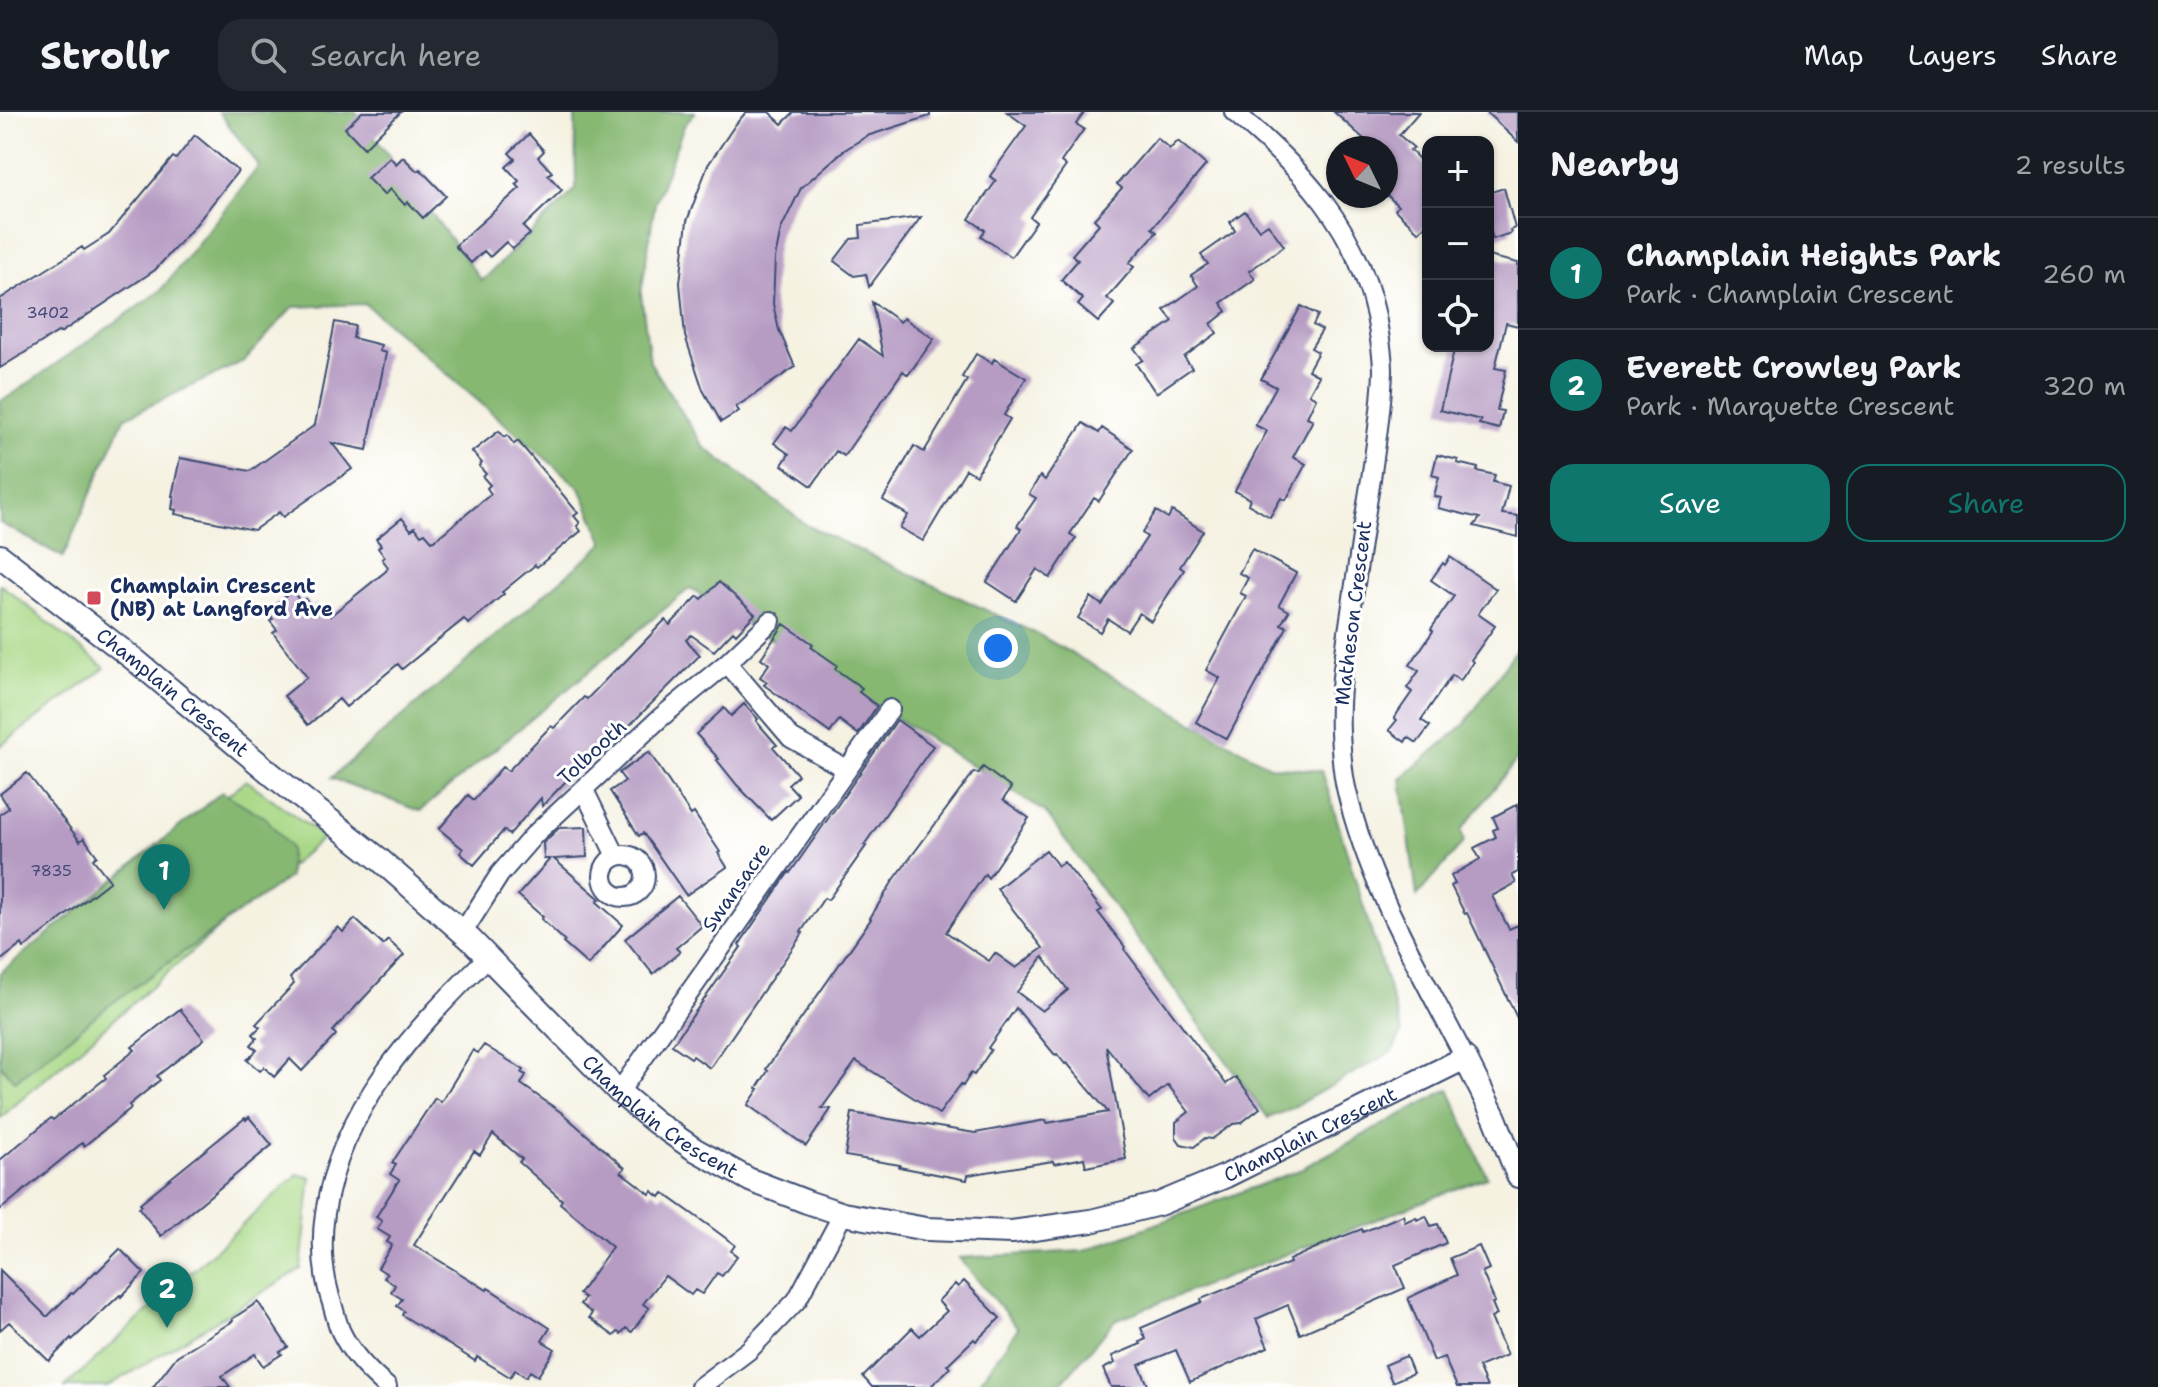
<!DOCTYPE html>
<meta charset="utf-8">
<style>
:root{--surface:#171b24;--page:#242831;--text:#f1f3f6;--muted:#9ea1a6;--line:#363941;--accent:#0f766e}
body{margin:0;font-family:"Shantell Sans",sans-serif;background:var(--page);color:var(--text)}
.controls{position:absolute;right:24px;top:24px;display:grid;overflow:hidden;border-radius:16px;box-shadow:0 2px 6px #0004}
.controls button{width:72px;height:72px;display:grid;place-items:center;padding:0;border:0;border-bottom:2px solid var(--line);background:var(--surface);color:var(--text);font:40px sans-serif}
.compass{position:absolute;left:1326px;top:24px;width:72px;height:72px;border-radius:50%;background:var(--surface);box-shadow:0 2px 6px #0004;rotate:313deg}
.you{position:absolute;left:998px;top:536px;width:28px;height:28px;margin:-20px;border:6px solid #fff;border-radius:50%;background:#1a73e8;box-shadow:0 0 0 12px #1a73e833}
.badge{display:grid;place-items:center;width:52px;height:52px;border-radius:50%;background:var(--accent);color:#fff;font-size:26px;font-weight:700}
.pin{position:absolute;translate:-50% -66px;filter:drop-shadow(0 2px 4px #0008)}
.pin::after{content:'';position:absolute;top:42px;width:28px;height:24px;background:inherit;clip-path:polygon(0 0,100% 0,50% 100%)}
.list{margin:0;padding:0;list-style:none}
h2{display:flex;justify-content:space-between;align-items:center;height:104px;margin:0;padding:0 32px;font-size:34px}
h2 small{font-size:26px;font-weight:400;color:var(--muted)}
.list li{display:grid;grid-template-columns:52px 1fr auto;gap:24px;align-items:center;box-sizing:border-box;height:112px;padding:0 32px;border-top:2px solid var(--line)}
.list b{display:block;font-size:30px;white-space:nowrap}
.list p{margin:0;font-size:26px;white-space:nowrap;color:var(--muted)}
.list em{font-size:26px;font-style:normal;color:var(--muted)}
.actions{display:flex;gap:16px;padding:24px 32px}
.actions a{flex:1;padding:18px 0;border:2px solid var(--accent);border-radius:24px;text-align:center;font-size:28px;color:var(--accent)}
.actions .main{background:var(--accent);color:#fff}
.icon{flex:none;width:44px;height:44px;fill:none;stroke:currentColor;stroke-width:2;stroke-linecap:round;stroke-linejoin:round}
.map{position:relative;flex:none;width:1518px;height:1275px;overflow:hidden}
header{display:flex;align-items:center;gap:48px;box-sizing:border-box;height:112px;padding:0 40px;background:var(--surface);border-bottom:2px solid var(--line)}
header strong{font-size:38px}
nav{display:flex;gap:44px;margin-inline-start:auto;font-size:28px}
.search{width:560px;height:72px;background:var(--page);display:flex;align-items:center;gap:20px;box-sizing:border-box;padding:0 28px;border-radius:24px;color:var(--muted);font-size:30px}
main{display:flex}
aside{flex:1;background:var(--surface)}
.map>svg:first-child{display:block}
.green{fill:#a8d885;stroke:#628472;stroke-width:2}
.forest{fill:#86b872;stroke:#507468;stroke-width:2}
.building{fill:#b69bc3;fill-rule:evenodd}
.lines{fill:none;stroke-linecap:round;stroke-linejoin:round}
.minor-casing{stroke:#3c4c72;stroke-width:22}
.tertiary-casing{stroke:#3c4c72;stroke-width:26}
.minor{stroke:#fff;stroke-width:18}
.tertiary{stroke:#fff;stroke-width:22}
.poi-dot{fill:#d1495b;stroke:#fff;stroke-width:3}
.labels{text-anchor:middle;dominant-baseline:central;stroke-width:6;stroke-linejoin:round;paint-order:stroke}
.number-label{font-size:16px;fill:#424a77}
.poi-label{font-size:20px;font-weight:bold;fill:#1b2f5e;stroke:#fff;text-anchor:start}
.street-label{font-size:20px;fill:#1b2f5e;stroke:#fff}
</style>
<header>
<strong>Strollr</strong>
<div class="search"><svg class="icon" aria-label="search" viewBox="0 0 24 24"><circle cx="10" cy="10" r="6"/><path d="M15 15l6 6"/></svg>Search here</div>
<nav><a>Map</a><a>Layers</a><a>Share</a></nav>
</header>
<main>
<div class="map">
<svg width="1518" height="1275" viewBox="0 0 1518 1275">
<rect width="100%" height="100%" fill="#fff"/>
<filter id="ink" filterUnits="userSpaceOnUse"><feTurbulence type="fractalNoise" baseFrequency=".0125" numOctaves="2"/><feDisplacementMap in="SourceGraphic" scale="16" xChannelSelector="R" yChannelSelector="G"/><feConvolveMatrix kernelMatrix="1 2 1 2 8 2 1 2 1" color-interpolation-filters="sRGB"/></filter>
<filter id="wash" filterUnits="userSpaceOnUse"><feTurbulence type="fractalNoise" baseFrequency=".006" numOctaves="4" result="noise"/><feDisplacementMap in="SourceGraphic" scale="32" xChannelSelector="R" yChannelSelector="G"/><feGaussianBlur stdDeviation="1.8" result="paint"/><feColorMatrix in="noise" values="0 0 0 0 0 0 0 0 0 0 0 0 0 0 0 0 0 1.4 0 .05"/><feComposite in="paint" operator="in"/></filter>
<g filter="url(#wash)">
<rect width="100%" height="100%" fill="#f5f2e2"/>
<path class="green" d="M0 472 105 556 0 634Z
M246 668 324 725 0 1006V871Z
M297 1063 311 1065 301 1157 107 1275H65Z"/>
<path class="forest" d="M219 0H356L482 169 576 77 575 0H695L684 14 655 91 641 182 650 250 704 335 808 414 1039 523 1270 654 1322 659 1402 920 1393 939 1286 999 1268 1006 1045 700 690 476 420 699 331 666 604 431 580 376 365 192 293 195 244 249 124 306 63 445 0 411V289L10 284 160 179 259 54Z
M1518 535V640L1516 643 1518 646 1461 719 1464 730 1417 784 1401 667 1465 612Z
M222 680 266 706 290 736 289 765 108 894 15 969 0 952V861Z
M1449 977 1487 1065 1115 1208 1058 1275H976L1018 1216 959 1146 1084 1139 1297 1059Z"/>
<g id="blocks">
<path class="building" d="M362 0H401L364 36 345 16Z
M746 0H769L782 12 794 0H930V4L867 24 843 39 801 76 781 117 775 146 773 192 779 218 795 255 736 295 739 299 721 310 703 278 685 224 680 171 687 109 708 53 735 13Z
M1007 0H1085L1076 12 1084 17 1061 50 1066 54 1030 105 1036 110 1011 145 981 124 985 118 969 107 996 69 990 64 1026 14Z
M1334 0H1419L1399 23 1414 36 1410 38 1428 56V110L1419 120 1395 98 1398 94 1386 82V36H1374Z
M1486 0H1518V30Z
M529 22 544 39 538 45 552 60 548 63 562 78 523 115 530 122 513 137 506 130 490 145 484 139 471 151 455 134 520 76 516 72 519 69 506 55 515 47 509 41Z
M195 23 238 59 193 116 155 158 60 221 58 220 0 256V187L82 135 84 138 109 122 173 45 176 47Z
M1157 26 1170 37 1178 29 1206 53 1152 116 1157 120 1129 151 1134 155 1107 186 1114 192 1098 210 1078 193 1083 187 1061 168 1078 148 1072 143 1099 112 1094 107 1122 76 1117 72Z
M390 45 396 52 403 45 417 59 420 57 446 84 423 106 408 90 405 93 390 77 384 83 367 66Z
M1504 76 1515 116 1510 118 1511 121 1493 127 1488 111V81Z
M1245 99 1259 118 1268 112 1284 134 1249 159 1255 167 1221 191 1227 199 1211 212 1217 221 1184 245 1192 256 1156 281 1136 252 1143 248 1134 236 1173 209 1164 198 1198 174 1191 163 1208 152 1201 143 1235 119 1230 110Z
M921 105 869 175 866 162 854 164 834 149 851 127 861 126 860 113Z
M1488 144 1518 151V214L1506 211 1495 256 1506 258 1497 298 1503 299 1499 317 1479 312 1481 308 1440 298 1455 234H1488Z
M872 190 900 210 904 206 934 227 908 263 903 259 844 344 836 339 812 374 782 353 789 342 774 331 786 315 792 319 859 227 883 244Z
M1301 194 1318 203 1313 213 1322 218 1311 236 1318 240 1308 258 1319 264 1309 282 1316 286 1307 305 1313 308 1293 345 1306 352 1286 388 1281 386 1270 405 1248 392 1250 387 1235 379 1267 319 1255 313 1276 275 1261 267Z
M335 210 355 214 353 226 381 233 379 239 386 241 367 338 332 331 352 357 283 405 279 400 254 418 175 402 176 398 172 397 174 384H172L180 346 250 359 315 313Z
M976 242 992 251 994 247 1026 266 1004 303 1010 307 976 363 966 357 923 429 900 416 908 403 883 388 914 334 924 340 967 268 962 265Z
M1083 311 1099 321 1102 316 1133 337 1099 389 1094 386 1070 422 1076 426 1050 466 1037 457 1016 489 987 470 1021 417 1017 414 1036 386 1029 382 1040 364 1045 368Z
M499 319 504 325 507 323 514 332 518 329 554 372 578 401 574 404 580 411 577 414 581 419 537 455 535 453 502 480 504 482 468 512 464 507 402 557 398 552 346 595 339 587 308 613 284 584 307 565 273 521 277 518 270 509 273 507 267 500 292 479 301 490 305 487 312 496 316 492 323 501 326 498 330 504 386 459 388 455 382 447 385 445 378 436 381 433 376 427 402 406 411 418 415 415 421 423 425 421 432 429 436 427 491 382 487 376 490 373 483 365 486 362 479 354 482 351 472 340Z
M1437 343 1458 348 1457 351 1478 356 1477 359 1495 363 1493 370 1509 374 1502 402 1518 404V425L1474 414 1480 406 1438 396 1441 386 1434 384 1439 365 1432 363Z
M1156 399 1168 406 1172 399 1203 419 1180 455 1184 458 1151 509 1139 501 1127 519 1108 507 1100 520 1078 506 1091 485 1102 493 1147 425 1142 421Z
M1252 437 1296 461 1279 493 1289 499 1281 512 1287 515 1227 627 1196 610 1220 566 1206 558 1246 484 1240 481 1248 466 1239 461Z
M1450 445 1496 477 1478 502 1495 514 1471 548 1473 550 1460 569 1452 563 1421 608 1430 614 1417 631 1408 625 1405 630 1389 618 1397 608 1394 606 1412 580 1407 576 1419 559 1410 553 1433 519 1431 517 1454 484 1431 468 1443 451 1445 453Z
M719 470 755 502 736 522 733 519 714 539 691 523 686 528 700 543 604 639 602 636 595 644 592 642 542 694 541 686 509 723 504 718 474 753 460 741 463 737 439 717 468 683 474 688 502 655 508 659 551 614 554 616 584 585 587 587 617 556 618 557 665 508 670 513 698 484 702 487Z
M784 512 813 532 811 535 837 553 835 557 862 576 859 580 877 594 858 622 839 608 830 621 764 573 767 570 760 565 769 552 761 546Z
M744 592 758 607 756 609 777 633 773 635 798 663 788 672 798 683 771 708 737 673 717 648 719 647 696 622 724 596 731 604Z
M897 608 933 634 864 733 866 734 828 788 824 786 801 820 803 821 710 956 693 944 691 946 672 933 741 835 739 833 765 795 789 760 790 761Z
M649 640 691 703 694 701 720 740 718 741 727 755 686 783 643 721 639 724 610 679 625 669 619 661Z
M983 655 1011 676 1003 688 1029 706 988 766 985 762 946 820 989 849 995 841 1016 856 1043 836 997 777 1046 738 1058 754 1064 750 1102 798 1098 800 1125 835 1124 837 1226 972 1236 965 1260 996 1241 1011 1233 1012 1212 1027 1205 1026 1194 1035 1181 1032 1176 1025V1010L1189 1000 1168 973 1149 988 1106 934 1126 1047 1086 1055 1084 1046 1054 1052 1053 1049 968 1063 967 1068 899 1055 900 1053 845 1044 852 1001 975 1021 1046 1008 1047 1011 1108 1000 1067 951 1065 952 1057 942 1055 943 1016 896 988 936 991 938 974 963 971 961 963 974 961 972 939 1002 856 949 822 996 831 997 806 1034 748 993 759 977 757 976 768 959 766 957 871 807 870 806 893 769 974 660 978 662ZM1043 845 1068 878 1042 899 1017 880Z
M27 661 80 729 84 726 97 744 93 747 110 769 24 836 22 832 0 849V702L9 696 0 682Z
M1518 692V760L1512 763 1516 771 1492 784 1509 817 1518 813V908L1467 801 1465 802 1451 774 1455 772 1451 764 1480 747 1474 736 1496 725 1493 718 1498 716 1493 705Z
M586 715 587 745 554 747 600 787 597 790 623 813 588 853 563 831 565 829 541 807 543 805 518 783 550 747H544L543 731 559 716Z
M678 784 702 814 676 836 680 840 653 862 625 827Z
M355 807 383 833 388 828 404 843 333 919 336 923 302 959 290 947 274 965 264 955 260 959 247 948 257 938 251 933 257 926 253 922 260 915 256 912 294 872 290 866 338 815 343 820Z
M180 897 204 927 157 964 160 968 129 993 131 996 84 1034 82 1031 0 1098V1048L51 1006 53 1008 106 966 104 963 135 938 132 935Z
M484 933 524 958 522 961 526 963 521 972 562 1001 625 1056 621 1060 650 1082 652 1079 660 1085 663 1081 708 1113 735 1133 731 1139 737 1144 722 1164 717 1161 702 1182 695 1178 691 1183 665 1164 643 1192 649 1196 632 1220 626 1216 621 1222 618 1220 614 1224 589 1206 592 1201 580 1192 585 1186 579 1182 612 1135 560 1091 562 1088 519 1050 522 1047 493 1022 480 1043 474 1039 414 1133 487 1178 488 1176 550 1216 542 1229 555 1237 538 1264 530 1259 526 1265 515 1258 510 1265 477 1245 475 1249 402 1203 404 1199 397 1194 402 1187 391 1180 395 1173 384 1166 387 1162 378 1156 392 1133 387 1130 390 1125 377 1117 382 1109 376 1105 399 1068 390 1062 396 1053 392 1051 435 986 441 990 473 938 478 941Z
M249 1005 272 1033 161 1124 139 1096 142 1093 140 1091 245 1006 246 1008Z
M1403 1103 1405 1110 1416 1105 1417 1108 1426 1104 1431 1114 1438 1112 1446 1131 1395 1153 1405 1176 1300 1222 1288 1193 1256 1207 1268 1235 1190 1270 1176 1238 1139 1253 1149 1275H1111L1103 1257 1115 1251 1112 1244 1141 1232 1140 1230 1146 1227 1141 1216 1202 1190 1201 1187 1290 1151 1289 1148 1331 1129 1362 1117 1363 1120Z
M1479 1134 1489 1157 1482 1160 1495 1190 1492 1191 1497 1203 1491 1206 1507 1243 1478 1255 1487 1275H1457L1444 1245 1434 1249 1408 1186 1457 1163 1450 1146Z
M120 1137 144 1161 121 1185 120 1183 72 1228 71 1226 49 1249 9 1210 0 1218V1158L46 1204H48L71 1181 73 1182 96 1159 97 1160Z
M964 1169 1000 1206 976 1229 974 1227 947 1253 950 1256 930 1275H872L863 1265 912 1216 920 1224 947 1199 938 1189 955 1172 958 1175Z
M258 1190 288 1235 280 1240 282 1242 263 1254 255 1242 222 1264 230 1275H153L177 1244 233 1209 232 1207Z
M1406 1244 1413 1261 1392 1270 1385 1253Z"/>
</g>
</g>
<g filter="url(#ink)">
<use href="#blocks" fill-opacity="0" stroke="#3c4c72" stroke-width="2"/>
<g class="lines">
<g class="minor-casing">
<path id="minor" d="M1234 0C1302 57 1357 115 1376 204 1379 222 1383 241 1383 259 1382 295 1376 331 1371 367 1364 409 1358 451 1352 493 1346 535 1338 578 1340 620 1341 639 1342 661 1347 680 1369 774 1421 860 1465 946
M727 551 791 626 846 657
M584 678 616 744
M603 764a21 21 0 1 1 42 0a21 21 0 1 1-42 0Z
M463 820 500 762 534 723 660 606 727 551 771 509
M619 980 890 597
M387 1275C369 1260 351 1241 341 1220 336 1209 334 1196 330 1185 322 1157 321 1129 325 1101 341 995 415 917 488 845
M700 1275 749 1238 797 1188 843 1102"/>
</g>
<g class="tertiary-casing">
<g id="tertiary">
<path id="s1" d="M0 444 135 548 275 665 379 747 470 827 619 980 655 1010 694 1037 750 1068 807 1090 843 1102 926 1117 1012 1120 1091 1109 1159 1092 1226 1064 1465 946 1495 1006 1518 1064"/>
</g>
</g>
<use href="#minor" class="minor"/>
<use href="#tertiary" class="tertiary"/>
</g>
</g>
<rect class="poi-dot" x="86" y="478" width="16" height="16" rx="4"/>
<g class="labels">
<g class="number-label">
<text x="48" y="200">3402</text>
<text x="51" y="758">7835</text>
</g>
<g class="poi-label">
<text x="110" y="474">Champlain Crescent<tspan x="110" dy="23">(NB) at Langford Ave</tspan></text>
</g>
<g class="street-label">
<text transform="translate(1353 501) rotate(-83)">Matheson Crescent</text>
<text stroke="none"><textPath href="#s1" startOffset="220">Champlain Crescent</textPath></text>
<text transform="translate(592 640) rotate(-43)">Tolbooth</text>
<text transform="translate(736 775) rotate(-55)">Swansacre</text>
<text stroke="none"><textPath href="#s1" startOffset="868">Champlain Crescent</textPath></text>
<text stroke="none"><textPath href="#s1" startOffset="1564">Champlain Crescent</textPath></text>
</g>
</g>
</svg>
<div class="controls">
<button>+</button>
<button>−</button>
<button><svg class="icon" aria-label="locate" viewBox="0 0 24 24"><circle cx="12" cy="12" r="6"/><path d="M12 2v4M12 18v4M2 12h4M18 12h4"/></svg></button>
</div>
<svg class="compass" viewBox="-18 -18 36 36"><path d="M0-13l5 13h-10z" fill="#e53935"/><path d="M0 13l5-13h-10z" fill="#9ea1a6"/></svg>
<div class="you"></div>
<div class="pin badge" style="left:164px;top:798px">1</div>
<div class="pin badge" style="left:167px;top:1216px">2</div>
</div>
<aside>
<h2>Nearby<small>2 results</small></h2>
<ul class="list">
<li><span class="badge">1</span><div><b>Champlain Heights Park</b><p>Park · Champlain Crescent</p></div><em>260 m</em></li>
<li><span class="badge">2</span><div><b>Everett Crowley Park</b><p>Park · Marquette Crescent</p></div><em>320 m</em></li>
</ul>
<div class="actions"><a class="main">Save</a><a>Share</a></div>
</aside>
</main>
